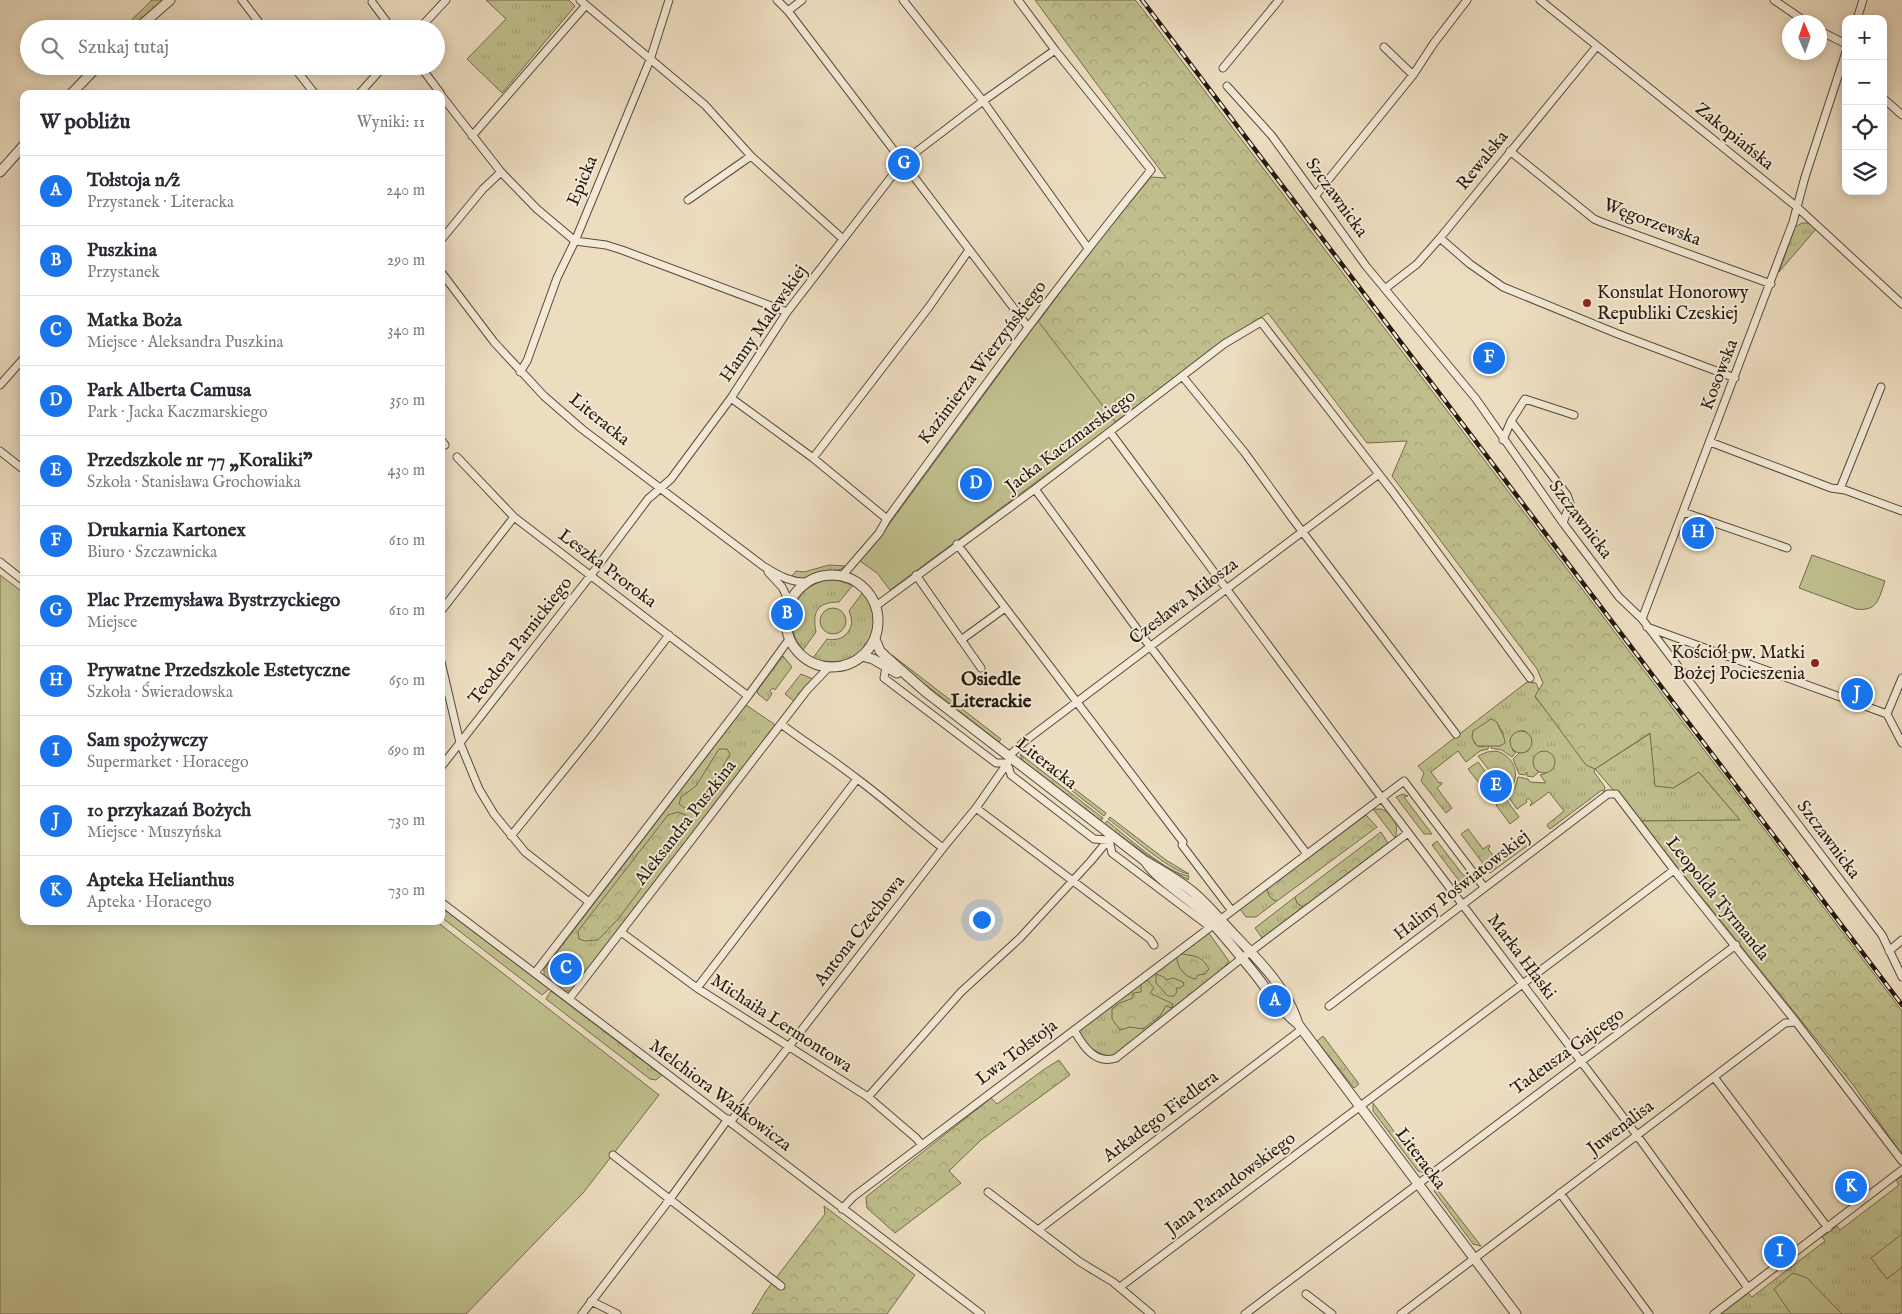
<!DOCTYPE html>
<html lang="pl">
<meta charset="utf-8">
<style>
:root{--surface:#fff;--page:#f2f2f3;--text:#2b2b33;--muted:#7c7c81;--line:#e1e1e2;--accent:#1a73e8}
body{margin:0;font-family:"IM FELL English",serif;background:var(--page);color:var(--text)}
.controls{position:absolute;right:15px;top:15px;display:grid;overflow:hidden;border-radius:10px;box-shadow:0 2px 12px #0003}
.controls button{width:45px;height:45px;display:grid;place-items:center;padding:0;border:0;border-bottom:1px solid var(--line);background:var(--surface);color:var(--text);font:25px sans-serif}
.compass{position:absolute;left:1782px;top:15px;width:45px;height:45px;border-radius:50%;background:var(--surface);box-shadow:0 2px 12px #0003;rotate:358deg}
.you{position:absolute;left:981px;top:919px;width:18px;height:18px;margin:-12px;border:4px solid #fff;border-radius:50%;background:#1a73e8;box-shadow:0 0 0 8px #1a73e833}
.badge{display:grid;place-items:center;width:32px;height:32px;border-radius:50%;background:var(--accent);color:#fff;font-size:16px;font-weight:700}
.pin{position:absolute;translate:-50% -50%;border:2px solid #fff;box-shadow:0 1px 5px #0006}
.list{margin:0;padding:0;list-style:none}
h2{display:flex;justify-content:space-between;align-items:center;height:65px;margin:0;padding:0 20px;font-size:21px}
h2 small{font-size:16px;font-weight:400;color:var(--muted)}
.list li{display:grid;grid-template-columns:32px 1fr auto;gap:15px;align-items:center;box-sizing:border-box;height:70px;padding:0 20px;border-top:1px solid var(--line)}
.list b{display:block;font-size:19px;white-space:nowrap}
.list p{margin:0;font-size:16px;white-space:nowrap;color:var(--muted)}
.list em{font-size:16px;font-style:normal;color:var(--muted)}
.icon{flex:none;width:28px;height:28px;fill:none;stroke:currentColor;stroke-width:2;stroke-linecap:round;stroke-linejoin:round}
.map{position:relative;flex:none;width:1902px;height:1314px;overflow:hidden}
.search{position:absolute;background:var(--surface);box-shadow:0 2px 12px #0003;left:20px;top:20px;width:425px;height:55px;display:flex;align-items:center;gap:12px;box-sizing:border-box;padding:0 18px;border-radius:28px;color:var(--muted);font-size:19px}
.panel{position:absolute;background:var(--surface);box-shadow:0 2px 12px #0003;left:20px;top:90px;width:425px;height:835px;border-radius:10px}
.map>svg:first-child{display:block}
.grass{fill:url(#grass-tufts);stroke:#726c4e}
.forest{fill:url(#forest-crowns);stroke:#726c4e}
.green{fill:#bfbf8d;stroke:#726c4e}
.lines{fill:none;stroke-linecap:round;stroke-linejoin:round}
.minor-casing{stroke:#564b3b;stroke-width:9}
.tertiary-casing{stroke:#564b3b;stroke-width:11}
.minor{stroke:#f3e9d6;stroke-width:7}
.tertiary{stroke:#f3e9d6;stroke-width:9}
.rail-casing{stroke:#241a0f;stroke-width:4.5}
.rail{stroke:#f3e9d6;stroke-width:2.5;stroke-dasharray:8;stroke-linecap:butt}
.poi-dot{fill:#8f2418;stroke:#f3e9d6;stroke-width:2}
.labels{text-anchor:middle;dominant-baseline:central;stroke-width:4;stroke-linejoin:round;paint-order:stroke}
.street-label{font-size:18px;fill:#241a0f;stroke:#f3e9d6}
.poi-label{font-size:18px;fill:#241a0f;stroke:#f3e9d6;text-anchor:start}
.neighbourhood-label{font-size:19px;font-weight:bold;fill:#241a0f;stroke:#f3e9d6}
</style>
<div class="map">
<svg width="1902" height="1314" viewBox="0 0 1902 1314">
<defs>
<pattern id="grass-tufts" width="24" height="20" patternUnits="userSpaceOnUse" patternTransform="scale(1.25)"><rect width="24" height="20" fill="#bfbf8d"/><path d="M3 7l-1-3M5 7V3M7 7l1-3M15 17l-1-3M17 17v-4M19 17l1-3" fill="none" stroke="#a4a478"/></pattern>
<pattern id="forest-crowns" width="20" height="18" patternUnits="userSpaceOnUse" patternTransform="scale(1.25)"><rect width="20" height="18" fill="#bfbf8d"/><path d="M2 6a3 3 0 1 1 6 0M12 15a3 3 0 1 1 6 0" fill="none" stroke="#a4a478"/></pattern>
</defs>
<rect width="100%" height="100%" fill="#edddc0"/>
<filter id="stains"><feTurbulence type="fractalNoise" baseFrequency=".004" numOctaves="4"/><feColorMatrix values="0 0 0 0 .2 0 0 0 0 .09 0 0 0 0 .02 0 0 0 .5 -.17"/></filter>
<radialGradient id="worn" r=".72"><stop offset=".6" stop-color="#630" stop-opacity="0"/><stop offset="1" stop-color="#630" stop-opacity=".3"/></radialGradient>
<path class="grass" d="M152 0H164L132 29H122Z
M486 0H569L575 6 502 93 467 59 506 19Z
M1802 223H1809L1816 229 1779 272 1795 227Z
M829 565 846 566 839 570 825 571 803 579 792 576 796 571 804 572Z
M825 580H837L853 585 839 602C817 602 812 612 816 632L803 650C781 625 793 588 825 580Z
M863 592C894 629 857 675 813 658L827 639C845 643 857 627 849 611Z
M892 655 1001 739 999 742 890 657Z
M783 656 792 667 775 690 773 688 770 691 772 694 767 701 758 694 757 691Z
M801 674 813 679 795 702 785 694Z
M1527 682 1536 683 1539 690 1535 697 1595 769 1651 733 1673 788 1699 772 1741 821H1640L1595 769 1594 772 1605 787 1604 792 1602 790 1550 829 1547 826 1548 824 1564 811 1549 792 1530 806 1532 802 1528 798 1526 800 1527 802 1517 809 1508 796 1515 788 1518 777 1528 779 1530 782 1546 783 1540 775 1546 773 1536 770 1539 772 1533 777 1527 776V772L1525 775 1519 774 1513 759 1519 753 1528 751C1532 741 1533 738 1525 731 1517 730 1511 734 1510 741L1513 751 1516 752 1512 757 1502 750 1491 748V745L1500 746 1503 734 1498 724 1472 735 1475 744 1480 747 1489 745 1488 749 1480 751 1466 762 1458 751 1431 772 1439 783 1441 782 1442 784 1437 788 1452 808 1446 813 1421 781 1424 773 1418 766Z
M746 705 774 724 775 728 572 991H563L544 977V969Z
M1022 749 1106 813 1104 816 1021 751Z
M1020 754 1103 818 1101 821 1022 760Z
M1478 762 1492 781 1483 788 1468 769Z
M1403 794 1408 796 1404 797 1432 834H1424L1396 797Z
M1505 798 1519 817 1510 824 1496 805Z
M1381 809C1393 813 1400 826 1395 838L1373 809Z
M1110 817 1166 860 1189 874C1170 872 1126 832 1108 819Z
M1107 821C1125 835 1168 874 1189 876L1188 880 1147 855 1104 824Z
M1468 829 1483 849 1489 845 1490 847 1488 849 1497 860 1523 840 1527 846 1490 873 1461 834Z
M1437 841 1463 875H1467C1471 880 1472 887 1466 890L1432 845Z
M1267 889C1269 896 1270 899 1277 901L1256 917H1246L1240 909Z
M1295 897 1297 903 1303 907 1262 938 1255 928Z
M441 907 549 989 542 995 441 917Z
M1208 932 1229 961 1222 970 1112 1057C1096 1053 1089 1048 1079 1035L1080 1030Z
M551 991 662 1075 656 1080 650 1079 546 999Z
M1323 1036 1359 1084 1354 1088 1317 1041Z
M1373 1103 1425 1173 1418 1171 1373 1111Z
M1902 1176V1312L1898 1314H1720L1748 1293 1752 1297 1825 1241 1822 1237 1837 1226 1840 1230 1899 1185 1896 1180Z
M1437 1189 1481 1246 1473 1244 1434 1191Z"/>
<path class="forest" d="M1035 0H1135L1141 7 1902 1011V1155L1854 1086 1640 821 1740 820 1699 772 1673 788 1655 786 1650 733 1595 769 1586 765 1535 696 1543 683 1537 669 1392 476 1407 441 1367 443 1268 313 1206 354 1071 455 1030 333 1092 249 1151 177 1166 178Z
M719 749H727L730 754 704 799 688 810 679 804 681 797 696 786Z
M678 812 686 815V825L681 835 619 918 598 940 585 941 579 939 578 931 668 815Z
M1366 815 1377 827 1277 901C1270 899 1269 896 1267 889Z
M1381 832 1388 843 1303 907 1297 903 1295 897Z
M1178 953C1193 957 1200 953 1209 969L1205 974 1198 975 1196 979C1185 978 1174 965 1178 953Z
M1156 974 1164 977 1166 980 1173 978 1183 982 1184 985 1180 988H1176L1177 992 1174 996H1168L1156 983Z
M1147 980 1154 988 1150 993 1173 1004 1172 1008 1166 1006 1160 1016 1143 1029 1130 1027 1120 1030 1112 1019V1009L1120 1003 1133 998V993L1141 992V984Z
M1059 1060 1070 1075 981 1140 949 1171 961 1183 895 1233 867 1208 866 1197 991 1098 997 1104 1046 1068Z
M824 1206 915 1275 887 1314H752L766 1291 825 1214Z"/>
<path class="green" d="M1038 321 1116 423 890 590 877 573 860 561 874 545Z
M1812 555 1885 581C1879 598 1878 612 1856 609L1799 588Z
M0 575 24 593V921H436L659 1095 583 1193 466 1314H0Z
M820 621a13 13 0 1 1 26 0a13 13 0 1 1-26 0Z
M1491 719 1497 722C1499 729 1505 736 1505 743L1500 746H1477L1472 738 1473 731Z
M1510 742a11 11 0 1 1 22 0a11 11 0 1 1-22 0Z
M1533 762a11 11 0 1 1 22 0a11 11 0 1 1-22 0Z
M1496 751C1516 756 1522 779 1507 793L1478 756 1487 752Z
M1902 1234V1267L1887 1279 1871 1258Z
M1793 1273 1807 1278 1842 1314H1791L1774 1289Z"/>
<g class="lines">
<g class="minor-casing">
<path id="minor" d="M242 0 264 29
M580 0 705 105 751 156 843 239
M777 0 788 11 1028 327
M903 0 983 101 1088 248
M1540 0 1797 207 1902 304
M1774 0 1806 22
M372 2 392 29
M788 11 802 0
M1857 19 1863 0
M419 29 446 0
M1820 31 1846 44
M1384 47 1413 75
M293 66 315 94
M420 66 441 94
M1223 68 1279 0
M1227 86 1272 136 1366 266 1476 399 1563 523 1619 597 1642 619 1882 935 1902 977
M359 94 384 66
M441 95 501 172 537 209 575 241 606 245 622 250 787 312
M1883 98 1902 115
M472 136 586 5
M1510 151 1594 219 1601 222 1771 284
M1316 195 1413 75 1434 43 1467 0
M688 200 751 156
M1440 238 1470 264 1503 287 1618 334 1735 378
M441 240 483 189 501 172
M441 272 494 342 544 396 582 429 763 566C778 575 790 583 808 582
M1386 288 1417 264 1440 238 1597 46
M520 372 527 361 557 278 575 241 650 60 669 0
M1183 377 1245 453 1292 518 1456 734
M0 385 24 358
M731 398 813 458 887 519
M1511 421 1567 495 1570 503 1563 523
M1110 432 1369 781 1636 1134 1748 1288
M441 440 445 445
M1503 440 1511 421 1525 399 1574 415
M1710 442 1831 488 1845 490 1902 511
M0 451 24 470
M457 457 514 517 748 696
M813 458 929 307 969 250
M1035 489 1140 633 1307 854
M1840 489 1881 387
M1683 512 1787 548
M957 544 1183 842 1182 845 1232 911
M0 562 24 581
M768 572 782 587 790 603
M916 575 981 668
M842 576 879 533 887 519C973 401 1059 283 1151 170L1055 50 1018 0
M876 606 1035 489 1224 344 1261 322 1392 491 1530 678
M441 611 514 517
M1642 619 1793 222 1805 177 1846 52
M1647 627 1887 714
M961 640 1005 608
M441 662 460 743 479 789 494 814 525 852 589 902
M886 667 884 678 996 763H1007L1011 775 1094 839 1109 840 1112 853 1210 927
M1887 714 1902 678
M1887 714 1902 743
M781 724C806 743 832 759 856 778 886 800 913 825 943 848
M1009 756 1025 741 1379 474
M441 767 591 575 648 499 671 479 731 398 787 312 892 176 916 152 983 101 1055 50
M976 808 1150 939 1154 945
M511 836 591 737 669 635
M441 902C622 1038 800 1177 981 1314
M621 932 697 988 868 1097 916 1138 922 1145
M1889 951 1902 940
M535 973 748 696 790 638
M697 988 857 779
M569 999 807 690 829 667
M1329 1006 1608 794H1616L1674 870 1796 1022
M1074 1030C1083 1046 1095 1065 1116 1058L1242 958 1408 833
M1714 1077 1828 1228
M868 1097 961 992 1020 938 1090 862 1110 838
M731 1121 943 848 976 808 1011 758
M613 1155 781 1286
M988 1192 1080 1262 1113 1282 1151 1314
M1560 1193 1649 1314
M842 1209 853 1197 922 1145 1404 781 1484 887
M1038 1230 1302 1029
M1120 1287 1674 870
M1306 1294 1332 1314
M591 1301 617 1314
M582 1314 670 1199 728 1119
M1245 1314 1736 945
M1401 1314 1785 1023 1796 1022 1902 1161
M1714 1314 1902 1170"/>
</g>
<g class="tertiary-casing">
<path id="tertiary" d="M137 29 170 0
M71 94 98 66
M0 172 24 145
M786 621a46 46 0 1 1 92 0a46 46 0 1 1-92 0Z
M875 639 880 651 886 657 927 693 1145 861C1161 870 1178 880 1193 892 1206 903 1217 916 1228 928 1254 956 1287 986 1298 1024
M862 656 873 659 897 673
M1145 861C1159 882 1184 894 1202 912 1221 932 1238 953 1255 974 1269 992 1280 1010 1298 1024L1516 1314"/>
</g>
<use href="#minor" class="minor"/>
<use href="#tertiary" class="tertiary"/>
<g class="rail-casing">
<path id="rail" d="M1142 0 1902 1005"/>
</g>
<use href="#rail" class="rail"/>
</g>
<g class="poi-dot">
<circle cx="1587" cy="303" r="5"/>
<circle cx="1815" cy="663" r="5"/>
</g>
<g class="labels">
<g class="street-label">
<text transform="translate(1734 137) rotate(39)">Zakopiańska</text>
<text transform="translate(1483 161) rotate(-51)">Rewalska</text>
<text transform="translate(583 181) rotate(-67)">Epicka</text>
<text transform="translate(1336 198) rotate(54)">Szczawnicka</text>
<text transform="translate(1652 223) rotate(21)">Węgorzewska</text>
<text transform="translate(764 324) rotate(-55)">Hanny Malewskiej</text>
<text transform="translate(983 363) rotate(-53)">Kazimierza Wierzyńskiego</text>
<text transform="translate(1720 375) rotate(-69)">Kosowska</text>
<text transform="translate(599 420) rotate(39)">Literacka</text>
<text transform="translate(1071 442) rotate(-37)">Jacka Kaczmarskiego</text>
<text transform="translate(1580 520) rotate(53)">Szczawnicka</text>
<text transform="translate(607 569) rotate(37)">Leszka Proroka</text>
<text transform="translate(1184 602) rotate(-37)">Czesława Miłosza</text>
<text transform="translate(521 641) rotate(-52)">Teodora Parnickiego</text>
<text transform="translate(1046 764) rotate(38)">Literacka</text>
<text transform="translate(686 823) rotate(-52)">Aleksandra Puszkina</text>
<text transform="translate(1828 840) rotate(53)">Szczawnicka</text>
<text transform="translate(1462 886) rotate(-38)">Haliny Poświatowskiej</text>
<text transform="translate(1717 899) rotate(51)">Leopolda Tyrmanda</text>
<text transform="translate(860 931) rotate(-52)">Antona Czechowa</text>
<text transform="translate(1521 957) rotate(53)">Marka Hłaski</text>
<text transform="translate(781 1024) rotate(33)">Michaiła Lermontowa</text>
<text transform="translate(1568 1052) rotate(-36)">Tadeusza Gajcego</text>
<text transform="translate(1017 1053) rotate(-37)">Lwa Tołstoja</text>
<text transform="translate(720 1096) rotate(37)">Melchiora Wańkowicza</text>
<text transform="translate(1161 1117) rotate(-37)">Arkadego Fiedlera</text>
<text transform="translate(1621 1128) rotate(-37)">Juwenalisa</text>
<text transform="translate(1420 1159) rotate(53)">Literacka</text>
<text transform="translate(1231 1184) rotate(-37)">Jana Parandowskiego</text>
</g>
<g class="poi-label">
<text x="1597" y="293">Konsulat Honorowy<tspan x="1597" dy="21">Republiki Czeskiej</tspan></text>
<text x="1805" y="653" text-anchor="end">Kościół pw. Matki<tspan x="1805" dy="21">Bożej Pocieszenia</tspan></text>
</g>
<g class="neighbourhood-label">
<text x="991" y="680">Osiedle<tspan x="991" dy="22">Literackie</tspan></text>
</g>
</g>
<rect width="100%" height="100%" filter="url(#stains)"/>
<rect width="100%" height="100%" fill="url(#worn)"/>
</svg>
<div class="controls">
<button>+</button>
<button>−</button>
<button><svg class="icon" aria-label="locate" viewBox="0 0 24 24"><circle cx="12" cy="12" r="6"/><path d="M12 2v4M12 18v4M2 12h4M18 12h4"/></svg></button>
<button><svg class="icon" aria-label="layers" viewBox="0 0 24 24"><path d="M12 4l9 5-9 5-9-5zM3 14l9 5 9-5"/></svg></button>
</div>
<svg class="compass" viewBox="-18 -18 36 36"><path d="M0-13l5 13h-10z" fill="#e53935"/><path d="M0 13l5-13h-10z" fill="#7c7c81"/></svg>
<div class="you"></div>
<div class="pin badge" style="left:1275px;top:1001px">A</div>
<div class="pin badge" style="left:787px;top:614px">B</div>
<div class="pin badge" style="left:566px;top:969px">C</div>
<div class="pin badge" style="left:976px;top:484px">D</div>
<div class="pin badge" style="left:1496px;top:786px">E</div>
<div class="pin badge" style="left:1489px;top:358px">F</div>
<div class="pin badge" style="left:904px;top:164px">G</div>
<div class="pin badge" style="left:1698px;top:533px">H</div>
<div class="pin badge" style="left:1780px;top:1252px">I</div>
<div class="pin badge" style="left:1857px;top:694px">J</div>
<div class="pin badge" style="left:1851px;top:1187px">K</div>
<div class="search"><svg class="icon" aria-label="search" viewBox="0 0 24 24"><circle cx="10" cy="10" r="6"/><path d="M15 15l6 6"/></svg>Szukaj tutaj</div>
<section class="panel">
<h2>W pobliżu<small>Wyniki: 11</small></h2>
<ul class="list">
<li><span class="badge">A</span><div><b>Tołstoja n/ż</b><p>Przystanek · Literacka</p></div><em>240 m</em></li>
<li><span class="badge">B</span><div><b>Puszkina</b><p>Przystanek</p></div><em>290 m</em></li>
<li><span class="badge">C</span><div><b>Matka Boża</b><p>Miejsce · Aleksandra Puszkina</p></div><em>340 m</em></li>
<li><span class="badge">D</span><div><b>Park Alberta Camusa</b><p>Park · Jacka Kaczmarskiego</p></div><em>350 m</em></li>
<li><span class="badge">E</span><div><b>Przedszkole nr 77 „Koraliki”</b><p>Szkoła · Stanisława Grochowiaka</p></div><em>430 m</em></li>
<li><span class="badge">F</span><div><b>Drukarnia Kartonex</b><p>Biuro · Szczawnicka</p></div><em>610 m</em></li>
<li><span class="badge">G</span><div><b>Plac Przemysława Bystrzyckiego</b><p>Miejsce</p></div><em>610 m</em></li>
<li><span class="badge">H</span><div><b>Prywatne Przedszkole Estetyczne</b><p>Szkoła · Świeradowska</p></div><em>650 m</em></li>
<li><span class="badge">I</span><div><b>Sam spożywczy</b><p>Supermarket · Horacego</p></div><em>690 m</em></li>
<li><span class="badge">J</span><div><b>10 przykazań Bożych</b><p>Miejsce · Muszyńska</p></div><em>730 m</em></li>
<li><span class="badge">K</span><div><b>Apteka Helianthus</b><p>Apteka · Horacego</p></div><em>730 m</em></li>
</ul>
</section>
</div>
